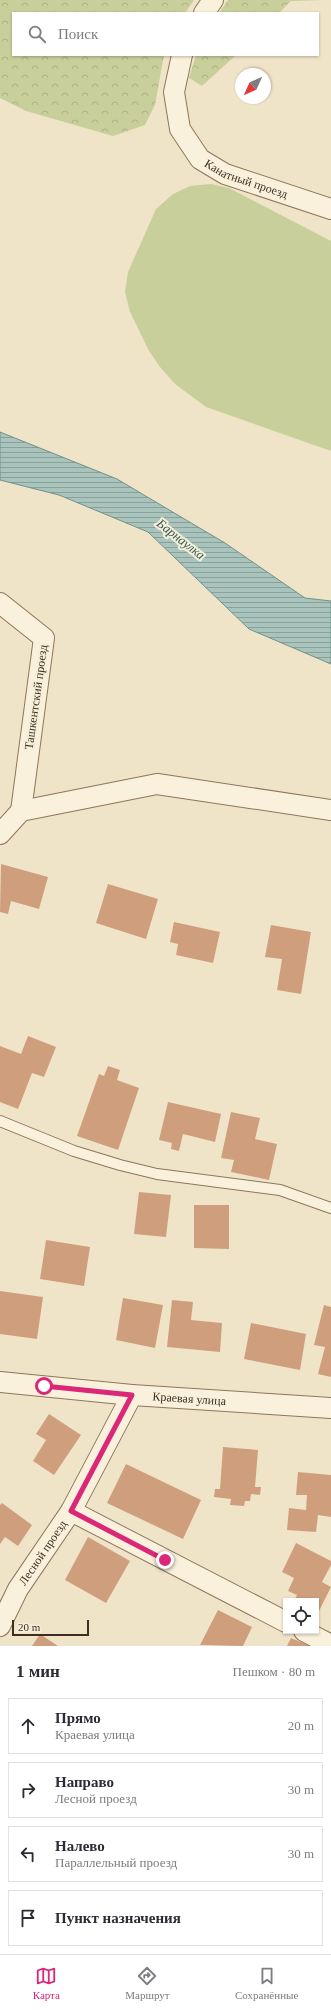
<!DOCTYPE html>
<html lang="ru">
<meta charset="utf-8">
<style>
:root{--surface:#fff;--page:#f7f7f7;--text:#2b2b33;--muted:#7c7c81;--line:#e1e1e2;--accent:#db2777}
body{margin:0;font-family:"Times New Roman",serif;background:var(--page);color:var(--text)}
.controls{position:absolute;right:12px;bottom:12px;display:grid;overflow:hidden;border-radius:0px;box-shadow:0 1px 3px #0004}
.controls button{width:36px;height:36px;display:grid;place-items:center;padding:0;border:0;border-bottom:1px solid var(--line);background:var(--surface);color:var(--text);font:20px sans-serif}
.compass{position:absolute;left:235px;top:68px;width:36px;height:36px;border-radius:50%;background:var(--surface);box-shadow:0 1px 3px #0004;rotate:225deg}
.scale{position:absolute;left:12px;bottom:10px;width:77px;box-sizing:border-box;padding-left:4px;border:2px solid #3d2e20;border-top:0;font-size:11px;line-height:14px;white-space:nowrap;color:#3d2e20;-webkit-text-stroke:3px #f7eed8;paint-order:stroke}
.stop{position:absolute;width:12px;height:12px;margin:-9px;border:3px solid #db2777;border-radius:50%;background:#fff}
.stop.end{background:#db2777;border-color:#fff;box-shadow:0 1px 4px #0008}
.list{margin:0;padding:0;list-style:none}
h2{display:flex;justify-content:space-between;align-items:center;height:52px;margin:0;padding:0 16px;font-size:17px}
h2 small{font-size:13px;font-weight:400;color:var(--muted)}
.list li{display:grid;grid-template-columns:26px 1fr auto;gap:12px;align-items:center;box-sizing:border-box;height:56px;margin:0 8px 8px;padding:0 8px;border:1px solid var(--line);border-radius:0px}
.list b{display:block;font-size:15px;white-space:nowrap}
.list p{margin:0;font-size:13px;white-space:nowrap;color:var(--muted)}
.list em{font-size:13px;font-style:normal;color:var(--muted)}
.icon{flex:none;width:22px;height:22px;fill:none;stroke:currentColor;stroke-width:2;stroke-linecap:round;stroke-linejoin:round}
.map{position:relative;flex:none;width:331px;height:1646px;overflow:hidden}
.search{position:absolute;background:var(--surface);box-shadow:0 1px 3px #0004;left:12px;right:12px;top:12px;height:44px;display:flex;align-items:center;gap:10px;box-sizing:border-box;padding:0 14px;border-radius:0px;color:var(--muted);font-size:15px}
.sheet{height:308px;background:var(--surface)}
nav{display:flex;justify-content:space-around;align-items:center;box-sizing:border-box;height:56px;border-top:1px solid var(--line);background:var(--surface);font-size:11px;color:var(--muted)}
nav a{display:grid;justify-items:center;gap:2px}
nav .on{color:var(--accent)}
.map>svg:first-child{display:block}
.grass{fill:#c9cf9b}
.forest{fill:url(#forest-crowns)}
.water{fill:url(#water-rules);stroke:#6f938a}
.building{fill:#cf9f7d}
.lines{fill:none;stroke-linecap:round;stroke-linejoin:round}
.lane-casing{stroke:#8d765c;stroke-width:12}
.street-casing{stroke:#8d765c;stroke-width:22}
.lane{stroke:#faf1dc;stroke-width:10}
.street{stroke:#faf1dc;stroke-width:20}
.route{stroke:#db2777;stroke-width:5}
.labels{text-anchor:middle;dominant-baseline:central;stroke-width:4;stroke-linejoin:round;paint-order:stroke}
.street-label{font-size:12px;fill:#3d2e20;stroke:#f7eed8}
.water-label{font-size:13px;font-style:italic;fill:#2f5d5a;stroke:#f7eed8}
</style>
<div class="map">
<svg width="331" height="1646" viewBox="0 0 331 1646">
<defs>
<pattern id="forest-crowns" width="20" height="18" patternUnits="userSpaceOnUse"><rect width="20" height="18" fill="#c9cf9b"/><path d="M2 6a3 3 0 1 1 6 0M12 15a3 3 0 1 1 6 0" fill="none" stroke="#aeb285"/></pattern>
<pattern id="water-rules" width="6" height="5" patternUnits="userSpaceOnUse"><rect width="6" height="5" fill="#a9c4bc"/><path d="M0 2.5h6" fill="none" stroke="#8ba098"/></pattern>
</defs>
<rect width="100%" height="100%" fill="#f0e4c8"/>
<path class="grass" d="M211 184 229 188 331 241V451L206 407 175 384 160 367 149 351 130 312 125 292 128 272 156 209 173 194 190 186Z"/>
<path class="forest" d="M0 0H194L185 13H13V55H164L155 105 145 125 113 136 26 111 0 98Z
M228 0H324L291 1 279 13H219Z
M196 55H236L202 86 189 78Z"/>
<path class="water" d="M0 432 117 479 225 543 305 598 331 601V664L249 629 148 532 59 495 0 480Z"/>
<path class="building" d="M1 864 48 877 39 909 11 901 8 914 0 912Z
M108 884 158 899 146 939 96 923Z
M174 922 220 932 213 963 176 955 178 944 170 942Z
M271 925 311 932 301 994 277 990 282 959 265 957Z
M28 1036 56 1047 44 1077 32 1073 18 1109 0 1102V1046L21 1054Z
M108 1066 120 1070 117 1080 139 1088 118 1150 77 1136 99 1074 104 1076Z
M168 1102 221 1114 215 1142 183 1134 179 1151 171 1149 172 1143 159 1140Z
M231 1112 260 1118 255 1139 277 1144 269 1180 231 1172 234 1160 221 1158Z
M139 1192 171 1195 166 1237 134 1234Z
M194 1205H229V1249L194 1248Z
M46 1240 90 1247 84 1286 40 1279Z
M0 1291 43 1297 37 1339 0 1334Z
M123 1298 163 1305 155 1348 116 1340Z
M172 1300 193 1302 191 1320 222 1323 220 1352 167 1347Z
M324 1305 331 1307V1377L318 1374 325 1347 314 1345Z
M251 1323 306 1334 300 1370 244 1359Z
M49 1414 81 1435 54 1475 33 1461 46 1440 36 1434Z
M223 1447 258 1450 255 1487H261L260 1495 251 1494 250 1501H245L244 1506 230 1505 231 1499 214 1497 215 1489H220Z
M126 1464 201 1500 183 1539 107 1503Z
M298 1472 331 1475V1517L318 1515 316 1532 287 1530 289 1508 306 1510 307 1495H296Z
M2 1503 32 1525 18 1546 5 1537 0 1544V1505Z
M88 1537 130 1561 106 1603 65 1580Z
M296 1543 331 1561V1565L322 1582 331 1587 317 1615 316 1601H294L297 1595 288 1591 294 1578 282 1572Z
M218 1610 252 1627 243 1646 200 1645Z
M40 1634 58 1646H32Z
M291 1638 308 1645V1646H287Z"/>
<g class="lines">
<g class="lane-casing">
<path id="lane" d="M0 1121 74 1151 120 1165 157 1174 280 1190 331 1208"/>
</g>
<g class="street-casing">
<g id="street">
<path d="M204 13 213 0"/>
<path id="s1" d="M182 55 174 92 180 129 200 159 225 174 331 209"/>
<path d="M0 603 44 638 21 811"/>
<path d="M0 834 21 811 157 784 331 810"/>
<path id="s2" d="M0 1382 132 1395 331 1408"/>
<path d="M71 1511 286 1622"/>
<path id="s3" d="M0 1626 18 1589 71 1511 132 1395"/>
<path d="M304 1631 331 1645"/>
</g>
</g>
<use href="#lane" class="lane"/>
<use href="#street" class="street"/>
</g>
<g class="lines">
<path class="route" d="M44 1386 132 1395 71 1511 165 1560"/>
</g>
<g class="labels">
<g class="street-label">
<text stroke="none"><textPath href="#s1" startOffset="162">Канатный проезд</textPath></text>
<text transform="translate(36 697) rotate(-82)">Ташкентский проезд</text>
<text stroke="none"><textPath href="#s2" startOffset="190">Краевая улица</textPath></text>
<text stroke="none"><textPath href="#s3" startOffset="85">Лесной проезд</textPath></text>
</g>
<g class="water-label">
<text transform="translate(181 539) rotate(38)">Барнаулка</text>
</g>
</g>
</svg>
<div class="controls">
<button><svg class="icon" aria-label="locate" viewBox="0 0 24 24"><circle cx="12" cy="12" r="6"/><path d="M12 2v4M12 18v4M2 12h4M18 12h4"/></svg></button>
</div>
<svg class="compass" viewBox="-18 -18 36 36"><path d="M0-13l5 13h-10z" fill="#e53935"/><path d="M0 13l5-13h-10z" fill="#7c7c81"/></svg>
<div class="scale">20 m</div>
<div class="stop" style="left:44px;top:1386px"></div>
<div class="stop end" style="left:165px;top:1560px"></div>
<div class="search"><svg class="icon" aria-label="search" viewBox="0 0 24 24"><circle cx="10" cy="10" r="6"/><path d="M15 15l6 6"/></svg>Поиск</div>
</div>
<section class="sheet">
<h2>1 мин<small>Пешком · 80 m</small></h2>
<ul class="list">
<li><svg class="icon" aria-label="ahead" viewBox="0 0 24 24"><path d="M12 20V5M6 11l6-6 6 6"/></svg><div><b>Прямо</b><p>Краевая улица</p></div><em>20 m</em></li>
<li><svg class="icon" aria-label="right" viewBox="0 0 24 24"><path d="M7 20v-9h11M14 6l5 5-5 5"/></svg><div><b>Направо</b><p>Лесной проезд</p></div><em>30 m</em></li>
<li><svg class="icon" aria-label="left" viewBox="0 0 24 24"><path d="M17 20v-9H6M10 6l-5 5 5 5"/></svg><div><b>Налево</b><p>Параллельный проезд</p></div><em>30 m</em></li>
<li><svg class="icon" aria-label="arrive" viewBox="0 0 24 24"><path d="M6 21V4h12l-3 4 3 4H6"/></svg><div><b>Пункт назначения</b></div></li>
</ul>
</section>
<nav>
<a class="on"><svg class="icon" aria-label="map" viewBox="0 0 24 24"><path d="M3 6l6-2 6 2 6-2v14l-6 2-6-2-6 2zM9 4v14M15 6v14"/></svg>Карта</a>
<a><svg class="icon" aria-label="directions" viewBox="0 0 24 24"><path d="M12 3l9 9-9 9-9-9zM9 14v-3h6M13 9l2 2-2 2"/></svg>Маршрут</a>
<a><svg class="icon" aria-label="saved" viewBox="0 0 24 24"><path d="M7 4h10v16l-5-4-5 4z"/></svg>Сохранённые</a>
</nav>
